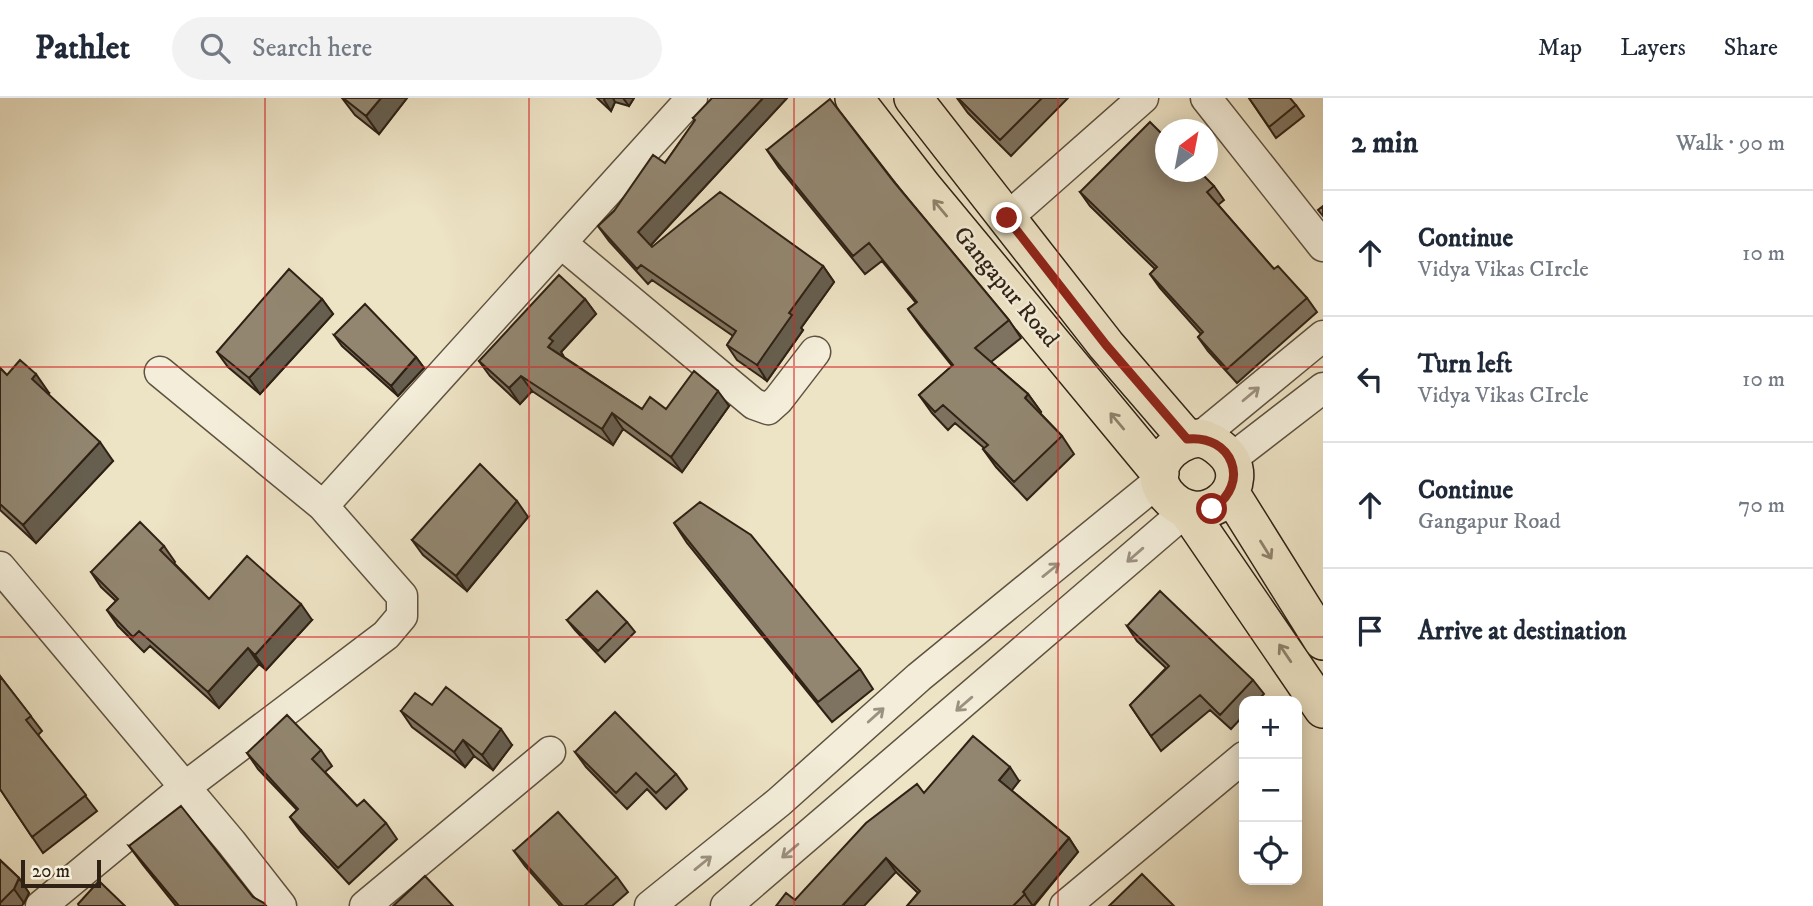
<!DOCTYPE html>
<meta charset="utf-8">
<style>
:root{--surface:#fff;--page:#f2f2f3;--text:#1f2937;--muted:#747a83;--line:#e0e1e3}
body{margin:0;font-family:"IM FELL DW Pica",serif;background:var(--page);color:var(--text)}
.controls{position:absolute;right:21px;bottom:21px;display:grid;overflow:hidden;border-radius:14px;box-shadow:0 4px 18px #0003}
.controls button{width:63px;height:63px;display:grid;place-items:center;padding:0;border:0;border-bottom:2px solid var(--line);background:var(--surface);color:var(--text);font:35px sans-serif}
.compass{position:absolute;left:1155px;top:21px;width:63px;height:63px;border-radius:50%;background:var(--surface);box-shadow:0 4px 18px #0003;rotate:32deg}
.scale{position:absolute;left:21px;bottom:18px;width:80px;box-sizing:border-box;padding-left:7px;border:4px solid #2f2114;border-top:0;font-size:19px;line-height:24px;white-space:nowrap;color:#2f2114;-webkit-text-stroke:5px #f3edd9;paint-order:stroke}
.stop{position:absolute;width:21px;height:21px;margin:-16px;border:5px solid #8f2418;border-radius:50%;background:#fff}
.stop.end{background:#8f2418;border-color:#fff;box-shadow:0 2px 7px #0008}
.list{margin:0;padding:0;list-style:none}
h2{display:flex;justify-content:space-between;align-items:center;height:91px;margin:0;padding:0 28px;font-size:30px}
h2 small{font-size:23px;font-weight:400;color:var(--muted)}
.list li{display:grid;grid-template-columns:46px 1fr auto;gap:21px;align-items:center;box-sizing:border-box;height:126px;padding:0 28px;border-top:2px solid var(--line)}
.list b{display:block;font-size:26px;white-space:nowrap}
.list p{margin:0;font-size:23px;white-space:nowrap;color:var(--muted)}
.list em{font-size:23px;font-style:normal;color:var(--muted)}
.icon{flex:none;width:38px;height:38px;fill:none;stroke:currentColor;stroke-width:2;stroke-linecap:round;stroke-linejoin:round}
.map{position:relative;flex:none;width:1323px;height:808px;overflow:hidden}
header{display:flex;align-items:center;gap:42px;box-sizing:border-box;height:98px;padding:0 35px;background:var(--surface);border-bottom:2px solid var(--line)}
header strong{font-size:33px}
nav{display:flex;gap:38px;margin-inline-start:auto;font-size:24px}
.search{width:490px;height:63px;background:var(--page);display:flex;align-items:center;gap:18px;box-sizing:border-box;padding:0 24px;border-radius:38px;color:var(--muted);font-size:26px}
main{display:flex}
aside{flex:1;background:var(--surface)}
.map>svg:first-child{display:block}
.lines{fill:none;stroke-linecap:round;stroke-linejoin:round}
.minor-casing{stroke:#5e5240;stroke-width:33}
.major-casing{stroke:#2f2114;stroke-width:40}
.minor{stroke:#f3edd9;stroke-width:30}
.major{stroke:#ede3c5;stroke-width:37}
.wall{fill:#7e7360;stroke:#2f2114;stroke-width:2}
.shaded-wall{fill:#665e4e;stroke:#2f2114;stroke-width:2}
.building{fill:#928670;stroke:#2f2114;stroke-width:2}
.oneway{stroke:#8e826c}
.oneway2{stroke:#9b9180}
.route{stroke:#8f2418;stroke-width:9}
.grid{fill:none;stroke:#d62828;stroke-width:2;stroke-opacity:0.55}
.labels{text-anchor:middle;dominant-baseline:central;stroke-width:5;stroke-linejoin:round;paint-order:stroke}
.street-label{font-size:24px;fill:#2f2114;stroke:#f3edd9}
</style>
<header>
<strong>Pathlet</strong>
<div class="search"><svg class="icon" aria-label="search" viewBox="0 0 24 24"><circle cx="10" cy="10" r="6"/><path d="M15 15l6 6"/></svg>Search here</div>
<nav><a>Map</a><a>Layers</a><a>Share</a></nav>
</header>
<main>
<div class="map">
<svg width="1323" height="808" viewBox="0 0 1323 808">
<rect width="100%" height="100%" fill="#ede3c5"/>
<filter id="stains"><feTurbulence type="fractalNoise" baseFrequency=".00286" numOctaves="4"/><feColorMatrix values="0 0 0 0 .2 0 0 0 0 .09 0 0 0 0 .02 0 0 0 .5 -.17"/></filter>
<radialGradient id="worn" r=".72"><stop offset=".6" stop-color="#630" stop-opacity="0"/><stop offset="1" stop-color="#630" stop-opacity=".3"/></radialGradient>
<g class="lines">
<g class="minor-casing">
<path id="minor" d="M1206 0 1323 148
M1007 120 1143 0
M561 145 754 306 768 311 778 302 815 254
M1199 340 1323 238
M1231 361 1323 290
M323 408 692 0
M0 469 231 744 281 808
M41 808 185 689 386 537 402 518V498L323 408 160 274
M365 808 550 654
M650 808 779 704 919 579 1159 383
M726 808 1187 412
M1065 808 1244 659"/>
</g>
<g class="major-casing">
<path id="major" d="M854 0 923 89 1160 375
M913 0 1106 247 1187 341
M1199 340C1209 342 1214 345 1222 352 1261 387 1201 439 1166 396 1146 371 1172 342 1199 340Z
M1230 394 1323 543
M1187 412 1323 611"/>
</g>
<use href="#minor" class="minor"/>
<use href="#major" class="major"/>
</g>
<path class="wall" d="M342 0H407L379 36 355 17Z
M597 0H634L629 8 615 4 611 13Z
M787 0 651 147 652 149 823 168 834 184 801 230 803 232 767 283 737 262 727 247 733 238 652 182 648 186 609 143 598 128 665 65 695 23 693 20Z
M957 0H1068L1011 58 968 15Z
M1249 0 1296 7 1304 18 1276 40Z
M767 52 894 84 1009 222 1021 240 991 264 1028 296 1041 314 1040 315 1062 338 1074 356 1027 402 996 369 983 351 984 350 955 325 948 332 932 315 919 297 952 268 921 229 908 211 916 205 882 163 865 176 779 70Z
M1214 88 1224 102 1218 107 1274 171 1307 200 1317 214 1237 285 1208 253 1198 239 1201 236 1160 190 1150 176 1155 171 1090 108 1080 94Z
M322 201 333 216 260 296 228 269 217 254Z
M585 201 596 216 561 254 564 259 642 311H666L729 308 682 374 623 331 613 347 532 293 520 306 490 278 479 263Z
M334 237 416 259 424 270 398 298 342 248Z
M0 270 7 277 49 295 48 296 113 363 36 445 0 412Z
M528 419 467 493 423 457 412 442Z
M674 425 860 571 873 591 832 624 687 445Z
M164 448 175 464 174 465 209 501 312 522 266 572 259 566 219 610 150 548 144 554 118 528 107 512 116 503 101 489 91 474Z
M567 522 627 524 635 534 605 564 575 532Z
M1127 528 1253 582 1264 596 1257 603H1244V617L1231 631 1210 612 1161 653 1130 607 1166 570 1137 543Z
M0 578 42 633 38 637 97 713 43 755 0 691Z
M432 607 512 647 493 672 474 658 465 669 412 629 401 613Z
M321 652 332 668 325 674 357 708 386 725 397 741 349 786 301 734 290 719 297 712 258 671 247 655Z
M575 654 676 676 687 691 666 711 647 691 627 711 586 669Z
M1019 683 1011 692 1069 740 1078 754 1034 808H907L918 795 896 774 795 802 924 695Z
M129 748 253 799 266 808H176L143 767Z
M514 753 617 779 628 794 612 808H560L525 768Z
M0 762 19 780 29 795 22 808H0Z"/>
<path class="shaded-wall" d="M381 0H407L379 36 366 18Z
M605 0H613L615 4 611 13 604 2Z
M623 0H634L629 8Z
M763 0H787L649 149 638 134Z
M823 168 834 184 801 230 803 232 767 283 757 267 789 215Z
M322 201 333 216 260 296 249 280Z
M585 201 596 216 561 254 564 259 548 249 549 240Z
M416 259 424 270 398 298 391 288Z
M36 276 49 295 45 299 32 281Z
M521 278 532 293 520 306 509 290Z
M718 293 729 308 682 374 671 359Z
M1028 296 1041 314 1038 318 1025 300Z
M612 315 623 331 613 347 602 331Z
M100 344 113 363 36 445 23 427Z
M517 403 528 419 467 493 456 478Z
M301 506 312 522 266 572 255 557Z
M248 550 259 566 219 610 208 594Z
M501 631 512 647 493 672 482 657Z
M463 642 474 658 465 669 454 654Z
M1010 669 1019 683 1009 696 999 682Z
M1069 740 1078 754 1033 808 1023 794Z
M886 760 896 774 864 808H842Z
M19 780 29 795 24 805 14 791Z"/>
<path class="building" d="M343 0H381L366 18Z
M712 0H763L638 134 652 149 720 94 823 168 789 215 792 217 757 267 727 247 736 233 641 167 637 171 598 128 614 113 653 57 665 65 695 22 693 20Z
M958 0H1042L1000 42Z
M1249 0H1290L1296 7 1269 29Z
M830 1 894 84 1009 222 975 250 1028 296 1025 300 1062 338 1014 384 983 351 988 347 943 307 935 314 919 297 953 267 908 211 917 204 869 145 853 158 767 52Z
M1150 24 1166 40V74H1200L1214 88 1207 94 1274 171 1278 168 1307 200 1227 271 1198 239 1203 234 1150 176 1157 169 1080 94Z
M1323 108V118L1318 112Z
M289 171 322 201 249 280 217 254Z
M559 177 585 201 549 240 553 243 548 249 642 311 650 299 666 311 694 273 718 293 671 359 612 315 602 331 521 278 509 290 479 263Z
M365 206 416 259 391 288 334 237Z
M20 262 36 276 32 281 100 344 23 427 0 406V270L7 277Z
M480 366 517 403 456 478 412 442Z
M700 404 751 437 860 571 818 604 674 425Z
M140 424 164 448 160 452 209 501 247 458 301 506 255 557 248 550 208 594 139 533 133 539 107 512 118 501 91 474Z
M597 493 627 524 598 553 567 522Z
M1160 493 1253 582 1220 617 1200 597 1151 638 1130 607 1169 568 1127 528Z
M0 578 31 618 26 622 86 697 32 739 0 691Z
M446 589 501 631 482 657 463 642 454 654 401 613 415 595 432 607Z
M615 614 676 676 656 695 636 675 616 695 575 654Z
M287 617 321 652 312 661 357 708 364 702 386 725 338 770 290 719 298 711 247 655Z
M973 638 1010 669 999 682 1069 740 1023 794 1025 796 1013 808H907L920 793 886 760 842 808H776L786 795 795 802 866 725 917 686 924 695Z
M181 708 253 799 264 805 266 808H179L129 748Z
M558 714 617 779 584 808H563L514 753Z
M0 762 19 780 14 791 0 805Z
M1142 776 1174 808H1109Z
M425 778 453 808H393Z
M99 783 125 808H79L78 806Z"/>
<defs><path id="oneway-shaft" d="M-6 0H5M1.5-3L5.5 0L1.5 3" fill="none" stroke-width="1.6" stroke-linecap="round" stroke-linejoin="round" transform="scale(1.75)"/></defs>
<g class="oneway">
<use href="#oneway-shaft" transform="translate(940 110) rotate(-130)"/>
<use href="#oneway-shaft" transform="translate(1117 323) rotate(-130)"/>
<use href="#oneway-shaft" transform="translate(1266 452) rotate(58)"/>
<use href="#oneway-shaft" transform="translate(1285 555) rotate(-124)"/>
</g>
<g class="oneway2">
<use href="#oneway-shaft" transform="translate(1251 296) rotate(-40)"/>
<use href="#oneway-shaft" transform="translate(1135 457) rotate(139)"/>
<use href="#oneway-shaft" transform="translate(1051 472) rotate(-39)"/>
<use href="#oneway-shaft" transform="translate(964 606) rotate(139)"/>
<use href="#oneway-shaft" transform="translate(876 617) rotate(-42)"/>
<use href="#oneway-shaft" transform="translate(790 753) rotate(140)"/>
<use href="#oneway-shaft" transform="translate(703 765) rotate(-39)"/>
</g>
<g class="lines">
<path class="route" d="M1007 120 1106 247 1187 341C1232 336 1252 385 1212 411"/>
</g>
<path class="grid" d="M265 0V808M529 0V808M794 0V808M1058 0V808M0 269H1323M0 539H1323"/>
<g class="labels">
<g class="street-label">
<text transform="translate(1006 189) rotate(50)">Gangapur Road</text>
</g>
</g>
<rect width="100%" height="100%" filter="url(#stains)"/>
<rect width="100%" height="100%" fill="url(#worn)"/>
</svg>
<div class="controls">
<button>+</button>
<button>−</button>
<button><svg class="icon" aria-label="locate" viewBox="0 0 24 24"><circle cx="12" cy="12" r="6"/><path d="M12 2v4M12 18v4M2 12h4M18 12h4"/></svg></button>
</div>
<svg class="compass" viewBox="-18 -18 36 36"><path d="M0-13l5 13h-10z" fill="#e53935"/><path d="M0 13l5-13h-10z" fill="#747a83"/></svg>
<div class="scale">20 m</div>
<div class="stop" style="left:1212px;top:411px"></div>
<div class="stop end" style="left:1007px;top:120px"></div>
</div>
<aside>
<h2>2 min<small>Walk · 90 m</small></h2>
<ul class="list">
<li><svg class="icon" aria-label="ahead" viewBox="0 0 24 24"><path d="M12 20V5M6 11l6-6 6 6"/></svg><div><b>Continue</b><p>Vidya Vikas CIrcle</p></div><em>10 m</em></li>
<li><svg class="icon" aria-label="left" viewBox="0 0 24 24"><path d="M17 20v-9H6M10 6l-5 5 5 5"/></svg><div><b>Turn left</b><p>Vidya Vikas CIrcle</p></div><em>10 m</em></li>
<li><svg class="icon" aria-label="ahead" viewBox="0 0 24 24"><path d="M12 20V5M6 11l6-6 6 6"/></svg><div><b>Continue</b><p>Gangapur Road</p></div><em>70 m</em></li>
<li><svg class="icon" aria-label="arrive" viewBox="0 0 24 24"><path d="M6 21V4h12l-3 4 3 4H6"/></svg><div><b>Arrive at destination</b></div></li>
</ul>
</aside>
</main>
